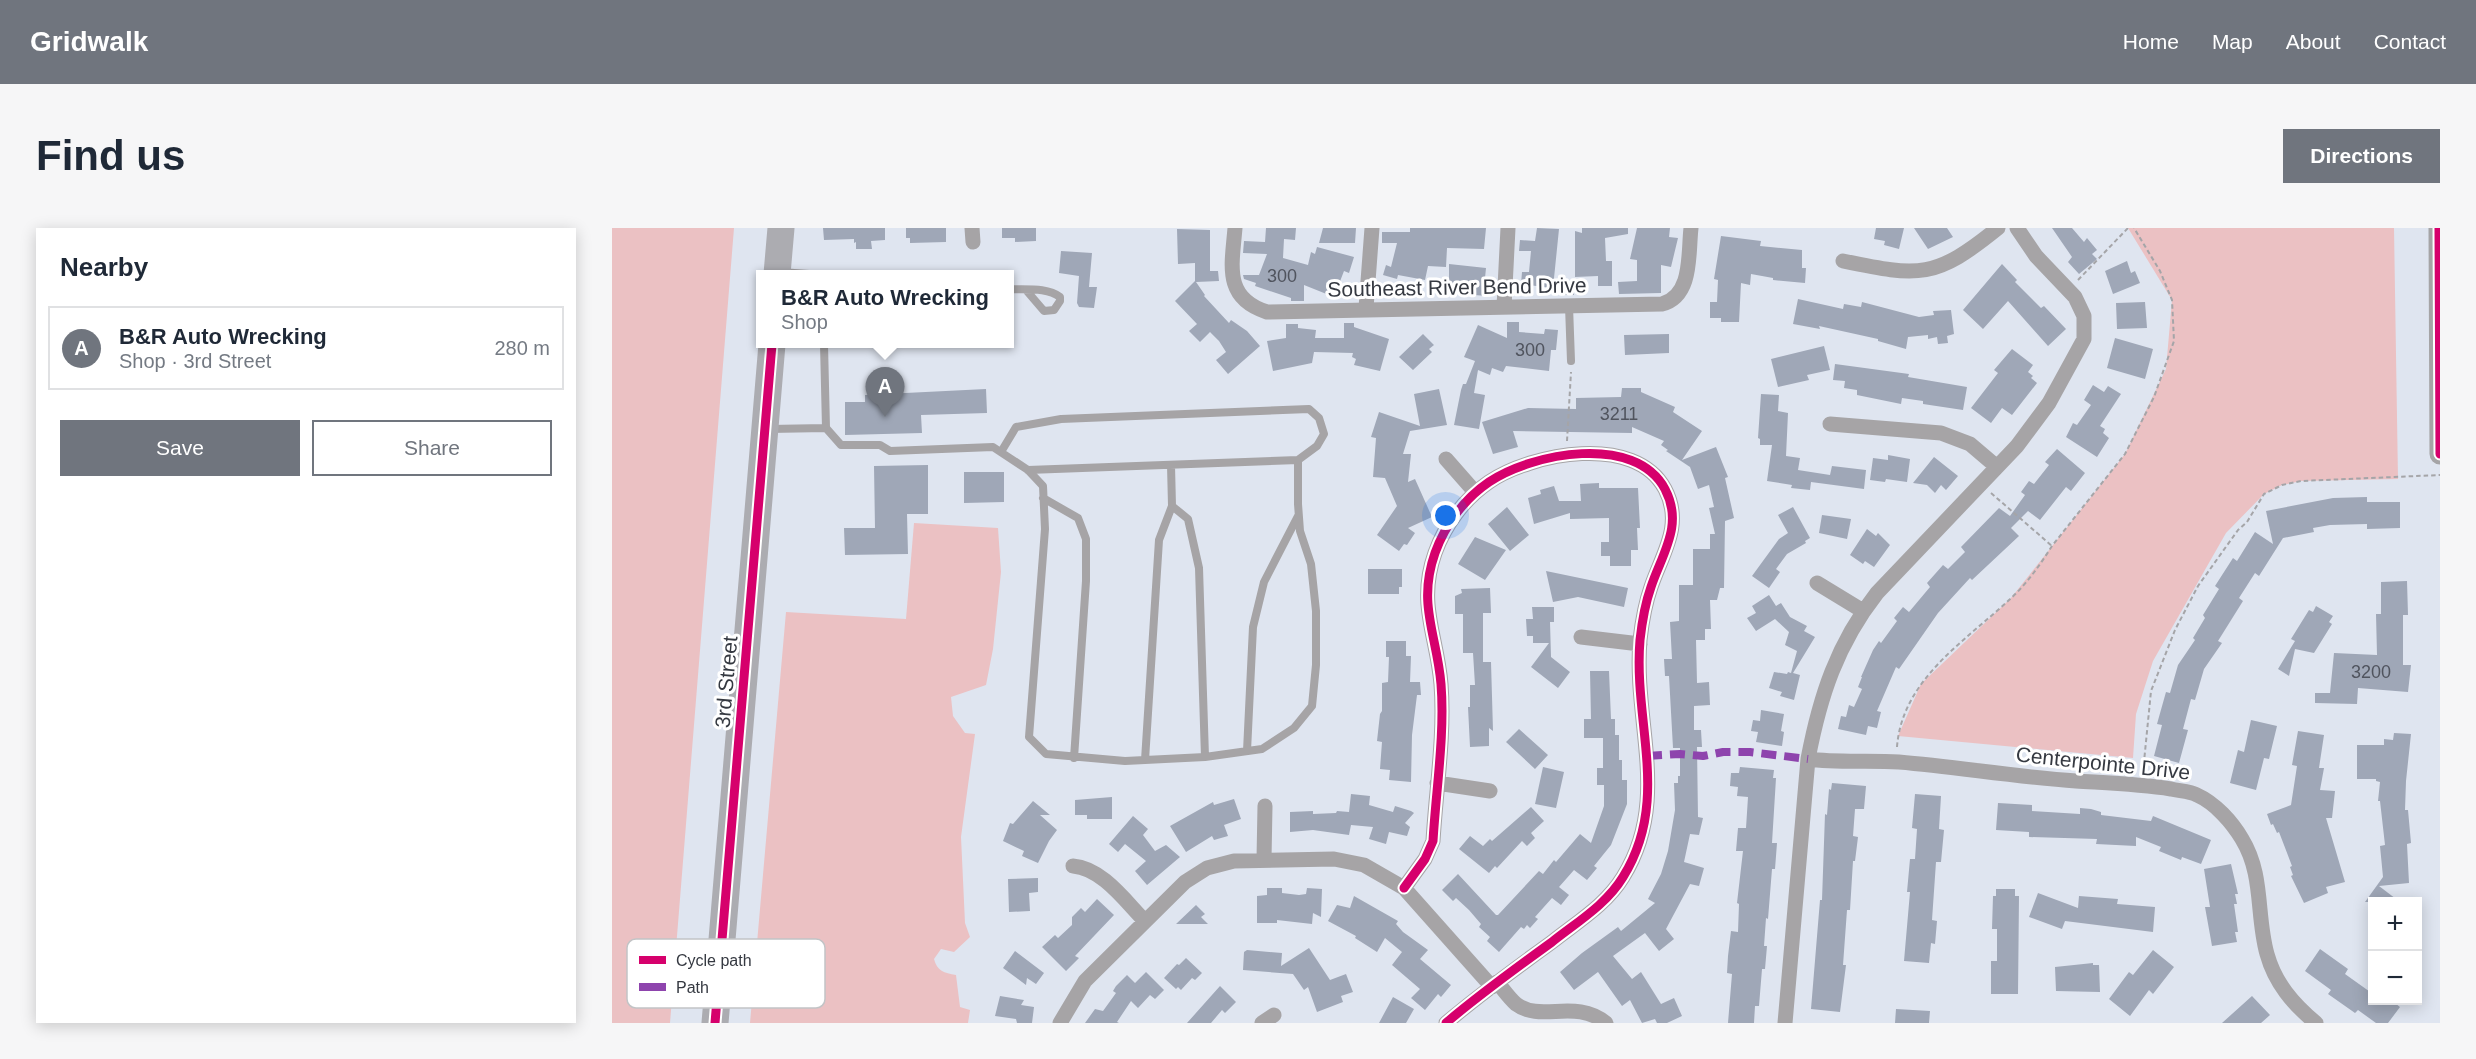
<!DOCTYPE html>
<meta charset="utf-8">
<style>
:root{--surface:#fff;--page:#f6f6f7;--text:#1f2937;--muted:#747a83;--line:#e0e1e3;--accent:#70757e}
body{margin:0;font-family:Arial,sans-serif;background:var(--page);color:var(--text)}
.controls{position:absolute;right:18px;bottom:18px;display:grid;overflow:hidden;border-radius:0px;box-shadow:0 3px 15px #0003}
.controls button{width:54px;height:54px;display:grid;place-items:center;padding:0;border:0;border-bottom:2px solid var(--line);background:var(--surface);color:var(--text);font:30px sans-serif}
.you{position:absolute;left:834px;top:288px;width:21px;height:21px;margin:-15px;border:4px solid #fff;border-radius:50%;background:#1a73e8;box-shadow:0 0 0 9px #1a73e833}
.badge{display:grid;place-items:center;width:39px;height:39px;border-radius:50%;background:var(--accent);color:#fff;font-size:20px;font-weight:700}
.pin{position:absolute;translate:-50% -50px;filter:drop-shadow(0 2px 3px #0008)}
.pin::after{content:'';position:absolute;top:32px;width:21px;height:18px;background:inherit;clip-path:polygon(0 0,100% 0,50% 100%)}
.popup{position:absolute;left:144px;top:42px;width:258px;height:78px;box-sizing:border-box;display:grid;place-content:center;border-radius:0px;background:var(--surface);filter:drop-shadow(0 2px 4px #0005);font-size:20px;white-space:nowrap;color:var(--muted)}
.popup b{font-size:22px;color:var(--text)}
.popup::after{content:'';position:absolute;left:50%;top:100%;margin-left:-12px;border:12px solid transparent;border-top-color:var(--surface)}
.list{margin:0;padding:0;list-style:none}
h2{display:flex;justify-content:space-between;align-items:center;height:78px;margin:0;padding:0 24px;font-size:26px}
h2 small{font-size:20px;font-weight:400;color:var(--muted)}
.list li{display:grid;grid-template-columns:39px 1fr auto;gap:18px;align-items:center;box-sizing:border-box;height:84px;margin:0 12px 12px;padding:0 12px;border:2px solid var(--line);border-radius:0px}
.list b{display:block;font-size:22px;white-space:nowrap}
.list p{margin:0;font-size:20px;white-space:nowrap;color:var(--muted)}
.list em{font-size:20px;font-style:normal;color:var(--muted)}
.actions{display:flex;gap:12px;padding:18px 24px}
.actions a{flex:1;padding:14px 0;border:2px solid var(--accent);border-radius:0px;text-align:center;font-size:21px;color:var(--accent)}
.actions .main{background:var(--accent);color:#fff}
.map{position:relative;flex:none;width:1828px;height:795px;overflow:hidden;border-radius:0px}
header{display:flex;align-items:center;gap:36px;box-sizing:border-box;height:84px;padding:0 30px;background:var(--accent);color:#fff}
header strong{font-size:28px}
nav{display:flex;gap:33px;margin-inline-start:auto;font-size:21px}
.intro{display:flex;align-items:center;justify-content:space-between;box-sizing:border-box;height:144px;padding:0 36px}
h1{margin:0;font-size:42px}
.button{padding:15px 27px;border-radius:0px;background:var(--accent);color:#fff;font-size:21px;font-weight:700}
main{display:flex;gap:36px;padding:0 36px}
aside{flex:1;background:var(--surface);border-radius:0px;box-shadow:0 3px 15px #0003}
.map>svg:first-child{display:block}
.green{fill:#ebc1c3}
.building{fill:#9fa7b7}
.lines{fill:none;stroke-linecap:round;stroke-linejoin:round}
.path{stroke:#a5a5a8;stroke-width:2;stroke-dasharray:4.5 3;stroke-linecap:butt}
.lane{stroke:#a6a4a6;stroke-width:8}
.street{stroke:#a6a4a6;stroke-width:15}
.secondary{stroke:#a5a4a6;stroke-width:21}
.highway{stroke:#acacb1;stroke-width:27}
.quiet{stroke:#8e44ad;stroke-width:8;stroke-dasharray:15 8;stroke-linecap:butt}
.cycleway-casing{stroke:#fff;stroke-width:13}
.cycleway{stroke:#d6006c;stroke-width:9}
.labels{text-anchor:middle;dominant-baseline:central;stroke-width:6;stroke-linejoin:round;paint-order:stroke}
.number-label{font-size:18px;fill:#50545e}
.street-label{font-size:21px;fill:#353941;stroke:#fff}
.key{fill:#fff;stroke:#c2c4c6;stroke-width:1.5}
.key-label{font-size:16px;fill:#353941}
</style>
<header>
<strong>Gridwalk</strong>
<nav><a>Home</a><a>Map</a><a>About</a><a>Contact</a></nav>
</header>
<div class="intro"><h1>Find us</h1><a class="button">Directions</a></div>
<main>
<aside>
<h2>Nearby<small></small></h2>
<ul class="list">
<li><span class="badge">A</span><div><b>B&amp;R Auto Wrecking</b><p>Shop · 3rd Street</p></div><em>280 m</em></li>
</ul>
<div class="actions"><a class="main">Save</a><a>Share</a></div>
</aside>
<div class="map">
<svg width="1828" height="795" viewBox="0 0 1828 795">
<rect width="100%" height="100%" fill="#dfe5f0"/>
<path class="green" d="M0 0H122L58 795H0Z
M1516 0H1782L1786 251 1689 253 1670 257 1652 266 1614 305 1541 433 1524 486 1521 530 1286 508 1309 456 1399 370 1513 226 1554 141 1560 72Z
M302 295 386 300 389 344 381 421 374 457 339 469 341 488 353 505 363 506 349 609 353 695 358 709 342 724 329 721 322 731C325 743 332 745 344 747L348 779 358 782 356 795H138L174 384 294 391Z"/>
<path class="building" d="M211 0H273V12L259 13 260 21H244V14L242 15V11L212 12Z
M294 0H334V14L298 15V10H294Z
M390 0H424V13L403 14V10H390Z
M654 0H684L683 12 672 11 671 30 696 37 699 24 703 26 705 19 742 29 737 45 732 43 722 69 692 57V73H679V70L643 58 644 55 632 51 631 47H647L655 26 631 25 632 13 653 14Z
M711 0H744L743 15H707Z
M798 0H874L872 21 835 20 834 39 816 38 813 52 786 47 785 51 771 47 774 37 779 39 785 15H770V4H798Z
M925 0 947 1 941 60 909 56 910 44H917L919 23H907L908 12 923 13Z
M970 0H1016V6L993 10 994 33H1000V58H986V48L963 49V3L970 5Z
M1025 0H1058L1057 9 1066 10 1059 39 1049 37V65L1007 66 1006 54 1025 53V32L1018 31Z
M1264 0H1292L1287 21 1272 17 1273 13 1262 11Z
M1302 0H1335L1341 9 1316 21Z
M1440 0H1460L1472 14 1475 10 1485 22 1480 26 1485 31 1467 46 1456 34 1460 29Z
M565 1 598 2V43H606L607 53 584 54 593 67 592 68 617 95 619 92 635 103 648 118 616 146 604 132 614 124 607 113 598 104 588 114 577 103 585 96 563 73 583 53V35L566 36Z
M1109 8 1149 13 1148 18 1190 22V40H1194L1193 55 1161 52V50L1139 46 1138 57 1129 55 1127 94H1109V90H1098V74H1105L1106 52 1102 51Z
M449 23 480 25 477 59H485L482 80 467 79 465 75 467 48 447 45Z
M1515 33 1519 45 1523 43 1528 55 1501 66 1493 43Z
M837 36 874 40 873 50H876L875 68 837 65Z
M1390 36 1405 52 1403 54 1429 80 1432 78 1454 101 1436 118 1396 73 1371 101 1351 82Z
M950 55H962V67H950Z
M1186 71 1231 81 1232 76 1249 79 1250 74 1307 89 1322 87 1321 83 1339 82 1342 106 1335 108 1336 115 1326 116 1325 109 1316 111V107L1296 109 1294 121 1266 113V111L1207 98 1208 101 1181 96Z
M1533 74 1535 100 1505 101 1504 75Z
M895 94H907V104L932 106 933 101 946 102 944 122H939L937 143 894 138 891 144 880 140 878 147 866 142 862 165 873 167 867 201 842 197 849 162 851 156H854L863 133 852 129 866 97 895 110Z
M732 95H742V99L777 111 768 143 742 137 744 131 740 129 741 125 702 124 700 135 661 143 655 113 674 110V96H686V100L704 102 703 110H732Z
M811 106 822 117 817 121 820 124 801 142 787 129Z
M1057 106V125L1013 127 1012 107Z
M1503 110 1541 121 1533 151 1495 140Z
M1212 118 1218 142 1195 147 1197 152 1166 159 1159 131Z
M1400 121 1421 137 1416 144 1421 148 1419 150 1425 155 1400 187 1390 180 1379 195 1359 180 1386 145 1382 142Z
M1223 136 1297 146 1296 149 1355 159 1351 182 1311 176V173L1290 170 1289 176 1245 167V162L1232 160 1233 153 1221 152Z
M1481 157 1492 164 1496 158 1509 166 1488 198 1493 201 1491 205 1497 210 1485 229 1454 209 1461 195 1465 197 1479 177 1472 172Z
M1010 160H1029V164L1063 179 1061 184 1090 203 1070 232 1104 219 1116 249 1113 250 1122 290 1113 293 1112 360H1108L1105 372H1098L1099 401H1093V412H1084L1085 455 1097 454 1098 477 1082 478V502H1089L1090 519H1085L1086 589 1091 590 1087 607 1078 606 1072 634 1092 640 1087 658 1078 656 1054 701 1062 711 1047 723 1033 705 1001 728 1020 751 1029 744 1049 776 1062 770 1070 788 1055 795H1045L1043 791 1030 795 1018 772 1010 778 986 744 962 762 948 744 970 725 1006 699 1009 703 1043 675 1036 671 1049 646 1056 623 1063 582 1062 555H1066V548H1068V520H1061L1057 448H1053L1052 431H1060L1058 394 1067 393V357H1081V321H1098V306H1103L1097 280 1102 279 1097 257 1086 261 1078 239 1054 223 1056 222 1049 217 1052 213 1020 199V205L901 203 906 219 881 226 870 194 916 180 964 181V170L1009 169Z
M374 161 375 185 309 187 310 205 233 207V174H253V167Z
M827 161 835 197 798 203 791 226H799L796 254 803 251 820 289 796 300 803 305 795 317 792 316 787 323 765 307 785 278 773 250 761 249 764 210 759 209 767 184 808 198 802 166Z
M1149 166 1167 167 1166 183 1176 185 1174 228 1188 230 1186 242 1218 247 1220 238 1254 242 1252 261 1199 254 1198 262 1179 260 1180 257 1155 253 1160 217H1148V211L1146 210Z
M1445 221 1473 245 1459 263 1454 259 1428 292 1416 283 1399 300 1407 308 1360 352 1358 350 1326 385 1287 441 1284 439 1265 483 1269 484 1265 500 1256 498 1254 507 1226 501 1229 488 1234 489 1237 477 1242 479 1250 461 1246 459 1250 449H1249L1261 422 1267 413 1269 415 1285 393 1282 390 1291 379 1297 384 1318 359 1315 355 1331 337 1336 341 1353 324 1349 319 1387 280 1398 288 1413 267 1409 264 1417 253 1422 256 1437 237 1433 234Z
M1276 227 1298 231 1295 254 1274 251 1273 254 1258 252 1261 230 1276 232Z
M1322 229 1346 248 1334 262 1329 257 1323 265 1315 257 1301 255Z
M316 237V286H295L296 326 233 327 232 300H263L262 238Z
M352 244H392V274L352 275Z
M987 255V260H1026L1028 300H1025L1026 322H1019V338H998V328H989V314H997V290L958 291V285L922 296 916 270 929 266 928 262 942 258 947 273H969L968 256Z
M1755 269V274H1788V300L1755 301V296L1718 297 1701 300 1702 304 1671 310 1647 348 1643 345 1627 370 1631 373 1606 413 1610 415 1592 441 1583 472 1579 471 1571 501 1576 502 1567 535 1542 528 1550 497 1545 496 1554 464 1558 465 1566 437 1583 412 1581 410 1593 390 1591 387 1607 361 1603 358 1621 330 1625 333 1643 304 1661 316 1654 283 1721 270Z
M895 279 917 307 898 323 876 296Z
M1181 279 1198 310 1193 313 1194 315 1175 326 1164 341 1168 344 1157 360 1140 348 1167 311 1176 305 1166 287Z
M1210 287 1239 291 1235 311 1207 305Z
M1255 301 1264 308 1266 305 1278 317 1262 339 1253 333 1251 336 1238 327Z
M863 309 894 322 873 352 846 336Z
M756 341H790V359H787V366H756Z
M934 343 1016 360 1012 379 966 369 941 374Z
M1795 353 1796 387H1791V437H1799L1796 464 1746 460 1745 476 1703 475V465H1718L1722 425 1765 427 1764 386H1769V354Z
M878 360 879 385H871V434H879L881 503 877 500V518L858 519 856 479H858V457H863L861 425H851V386H843V368L850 365 849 361Z
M1157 367 1164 378 1169 375 1178 389 1195 398 1192 403 1203 409 1181 445 1188 447 1182 472 1168 468 1170 464 1157 460 1162 444 1175 446 1176 444 1179 445 1185 423 1173 417 1177 404 1163 391 1144 403 1135 390 1144 385 1140 378Z
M1704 378 1721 388 1717 394 1720 396 1702 425 1683 421 1677 448 1666 441 1683 413 1679 411 1697 382 1701 384Z
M920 379H942V394H938L939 429 958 444 946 460 919 439 937 415H921V408H915L914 391H921Z
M774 413H794V428H799L798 454H808L809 467H805L800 507 799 554 777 552 778 542 768 541 770 514 765 513 768 486 770 483V455L776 454 777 429H774Z
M978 443H997L999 491H1003V507H1007V532H1010V552H1015V576L999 617 982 638 985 640 975 652 962 642 947 659 957 667 949 677 940 670 923 689 926 691 918 700 915 697 912 701 909 699 887 724 875 713 878 709 867 699 869 696 857 682 844 670 841 673 830 662 846 646 884 687H886L927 643 931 646 942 632 944 634 968 606 979 615 992 578V557H985V540H991V510H972V491H979Z
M1149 482 1172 486 1169 503 1172 504 1170 518 1144 514 1146 504 1139 503 1141 492 1148 493Z
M1639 492 1665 498 1657 531 1652 530 1644 562 1618 555 1626 522 1632 524Z
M907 501 936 527 923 541 894 514Z
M1686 503 1712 507 1707 540H1712L1708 562 1723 563 1720 590H1714L1733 654 1714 659 1716 665 1692 675 1679 648 1681 647 1678 639 1680 638 1667 604 1665 605 1661 596 1659 597 1655 586 1679 577 1685 538 1680 537Z
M1782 505 1799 506 1794 553 1793 582H1796L1799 615 1795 616 1797 655 1767 658 1788 674H1753L1771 649 1768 618 1773 617 1768 573H1766L1768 554 1764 553V551H1745V517H1772V511L1781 512Z
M931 539 952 544 944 580 923 576Z
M1128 539 1162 542 1161 550H1164L1160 615H1165L1163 641H1160L1156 691 1154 690 1152 718H1155L1153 741H1150L1147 778H1143L1142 795H1116L1120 746 1115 745 1116 728 1119 703 1126 704 1127 676 1125 675 1131 623H1124L1126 600H1134L1136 569 1125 568 1126 559 1118 558 1119 545H1127Z
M1220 555 1254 558 1252 581H1243L1241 608 1246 609 1243 633H1241L1238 682H1235L1231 737H1234L1228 784 1199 781 1208 672H1210L1213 586 1215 587 1217 561 1219 562Z
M739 566 758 568 757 577 781 584 783 578 799 583 802 585 793 595 798 599 795 608 777 604 774 616 757 611 761 599 739 597 737 607 701 602 678 604V584L701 583V586L724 585 725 583 737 584Z
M1303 566 1329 568 1327 601 1332 602 1329 634H1324L1320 692 1325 693 1323 716 1319 715 1317 735 1292 733 1298 664H1295L1298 631H1303L1305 601 1300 600Z
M500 569V591H475V587H463V572Z
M622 571 629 591 612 597 616 608 602 612 600 608 574 624 558 598 601 574 602 577Z
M421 573 438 587H428L445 602 437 613 426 635 410 628 412 623 391 613 398 595 401 596Z
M1386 575 1420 577V583L1468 586V580L1479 581 1489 584V587L1539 593 1541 588 1599 612 1589 636 1570 629 1569 632 1547 623 1549 619 1524 609V618L1484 616 1485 611 1417 609V604L1384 602Z
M919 579 932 593 919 605 923 610 915 618 910 613 885 640 883 638 877 645 847 621 858 608 871 618 878 611 880 613Z
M521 588 536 601 531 607 543 623 554 617 568 629 535 657 523 643 534 633 513 616 506 624 497 616Z
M1619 636 1626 666H1623L1625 676H1622L1626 704H1623L1625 714 1600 718 1593 679H1598L1592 641Z
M426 650V664L417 665 418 683 397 684 396 651Z
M655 660H670V665L687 667 694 666 695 660 710 661 709 689 701 685 700 696 665 692V695H645V668L655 667Z
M1384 661H1403V668H1407L1406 766H1379V733H1385V701H1380L1381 668H1384Z
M1426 665 1466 680 1467 668 1506 671 1505 676 1543 679 1541 704 1453 693 1450 701 1417 689Z
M742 668 786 693 784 696 791 704 816 722 808 731 839 757 829 769 826 766 813 782 799 770 808 761 780 737 790 724 773 710 765 724 743 710 744 708 716 693 725 677 738 680Z
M485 671 502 687 463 728 467 730 454 743 430 719 443 707 446 710 460 697V689L469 680 473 684Z
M584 677 593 686 589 689 596 696H564Z
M697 720 718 752 734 746 741 764 729 768 731 774 705 784 696 759 692 762 681 746 631 742 632 724 635 722 670 725 669 738Z
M1708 721 1736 741 1733 746 1761 766V772H1779L1788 779 1776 795H1764L1746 782 1743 785 1716 766 1719 762 1693 743Z
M1541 722 1562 739 1541 766 1537 762 1518 788 1497 771 1517 744 1521 747Z
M403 723 432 745 424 756 415 750 414 757 391 740Z
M574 730 590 745 583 752 580 750 569 762 566 759 564 761 552 750 565 736 567 737Z
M1481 735V737H1487L1488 764 1444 763 1443 739Z
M534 744 552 762 543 771 538 767 526 780 519 773 505 794 507 795H473L483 781 491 783 504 765 501 763 504 758 515 747 523 755Z
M608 758 624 774 613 785 610 782 599 795H575Z
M388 768 412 772 409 777 422 779 420 795H405L404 791 383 788Z
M1640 768 1658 787 1649 795H1610Z
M781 769 802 781 794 795H767Z
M1284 781 1318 783 1317 795H1283Z"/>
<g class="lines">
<path class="path" d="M1466 52 1516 0
M955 213 959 144
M1379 265 1440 318
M1285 519C1290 452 1352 414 1397 372 1414 357 1428 337 1440 318L1513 226 1542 169 1562 113 1560 72 1548 43 1522 0
M1531 544 1539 463 1563 402 1586 358 1626 302 1635 294 1652 266 1670 257 1689 253 1828 247"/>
<path class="lane" d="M168 44 197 46
M398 61C413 62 435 59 448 69V73L442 82 432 83 414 62
M957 78 959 133
M212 116 214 200 229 217H268L278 223 381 219 416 242 431 258 433 301 417 509 434 526 513 533 593 529 650 521 682 500 700 478 704 437V383L699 336 688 303 686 276V232L705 218 712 206 707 190 697 181 449 191 404 199 389 224
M157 201 214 200
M416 242 686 232
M431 270 466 290 474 311V353L462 530
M560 278 576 291 587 340 593 529
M635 523 641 399 652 354 686 288
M533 532 547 312 560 278 559 237"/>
<path class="street" d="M360 0 361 14
M623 0C620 37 611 70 655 84L1050 76C1081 68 1076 25 1079 0
M1231 33C1308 49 1323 51 1386 0
M892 79 896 0
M754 80 760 0
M1218 196 1329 205 1358 216 1385 239
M834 231 863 264
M1205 355 1251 383
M969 409 1028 416
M1196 531C1226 535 1257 532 1287 534 1346 539 1404 549 1464 553 1496 555 1527 556 1559 561 1567 563 1578 563 1585 567 1603 575 1620 594 1630 611 1652 647 1644 687 1655 726 1663 755 1681 776 1704 795
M825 555 878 563
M652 631 653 578
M461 638C490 640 514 674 532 692
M792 660 813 631 821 613C824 562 833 506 829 456 825 407 805 376 823 325 833 297 852 271 877 254 920 225 1023 205 1053 261 1072 297 1050 326 1039 359 1033 376 1030 394 1028 412 1021 495 1059 572 1011 649 994 677 965 694 940 714 904 740 868 766 834 795
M885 754C891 761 897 770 904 776 929 795 963 770 994 795
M448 795 473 753 573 654 595 640 622 633 722 631 752 637 792 660 880 759
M650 795 662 787
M1173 795 1196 531C1208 468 1225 416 1265 365L1405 218 1437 175 1472 111V88L1463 69 1424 28 1405 0"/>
<path class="secondary" d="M1827 0 1828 226"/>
<path class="highway" d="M165 46 169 0
M103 795 160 116"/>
<path class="quiet" d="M1035 528 1068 526 1091 528 1111 524H1138L1196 531"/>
<g class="cycleway-casing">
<path id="cycleway" d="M1827 0 1828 226
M792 660 813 631 821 613C824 562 833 506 829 456 825 407 805 376 823 325 833 297 852 271 877 254 920 225 1023 205 1053 261 1072 297 1050 326 1039 359 1033 376 1030 394 1028 412 1021 495 1059 572 1011 649 994 677 965 694 940 714 904 740 868 766 834 795
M103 795 160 116"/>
</g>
<use href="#cycleway" class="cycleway"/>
</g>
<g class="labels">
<g class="number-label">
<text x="670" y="48">300</text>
<text x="918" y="122">300</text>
<text x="1007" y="186">3211</text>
<text x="1759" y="444">3200</text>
</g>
<g class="street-label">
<text transform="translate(845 59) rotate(-1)">Southeast River Bend Drive</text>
<text transform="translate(114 454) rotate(-85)">3rd Street</text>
<text transform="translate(1491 535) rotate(6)">Centerpointe Drive</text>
</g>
</g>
<rect x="15" y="711" width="198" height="69" rx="9" class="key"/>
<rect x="27" y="728" width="27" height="8" fill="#d6006c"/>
<rect x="27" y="755" width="27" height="8" fill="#8e44ad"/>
<g class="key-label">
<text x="64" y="738">Cycle path</text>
<text x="64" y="765">Path</text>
</g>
</svg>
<div class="controls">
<button>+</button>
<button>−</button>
</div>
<div class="you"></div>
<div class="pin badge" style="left:273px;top:189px">A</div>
<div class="popup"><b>B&amp;R Auto Wrecking</b>Shop</div>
</div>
</main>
